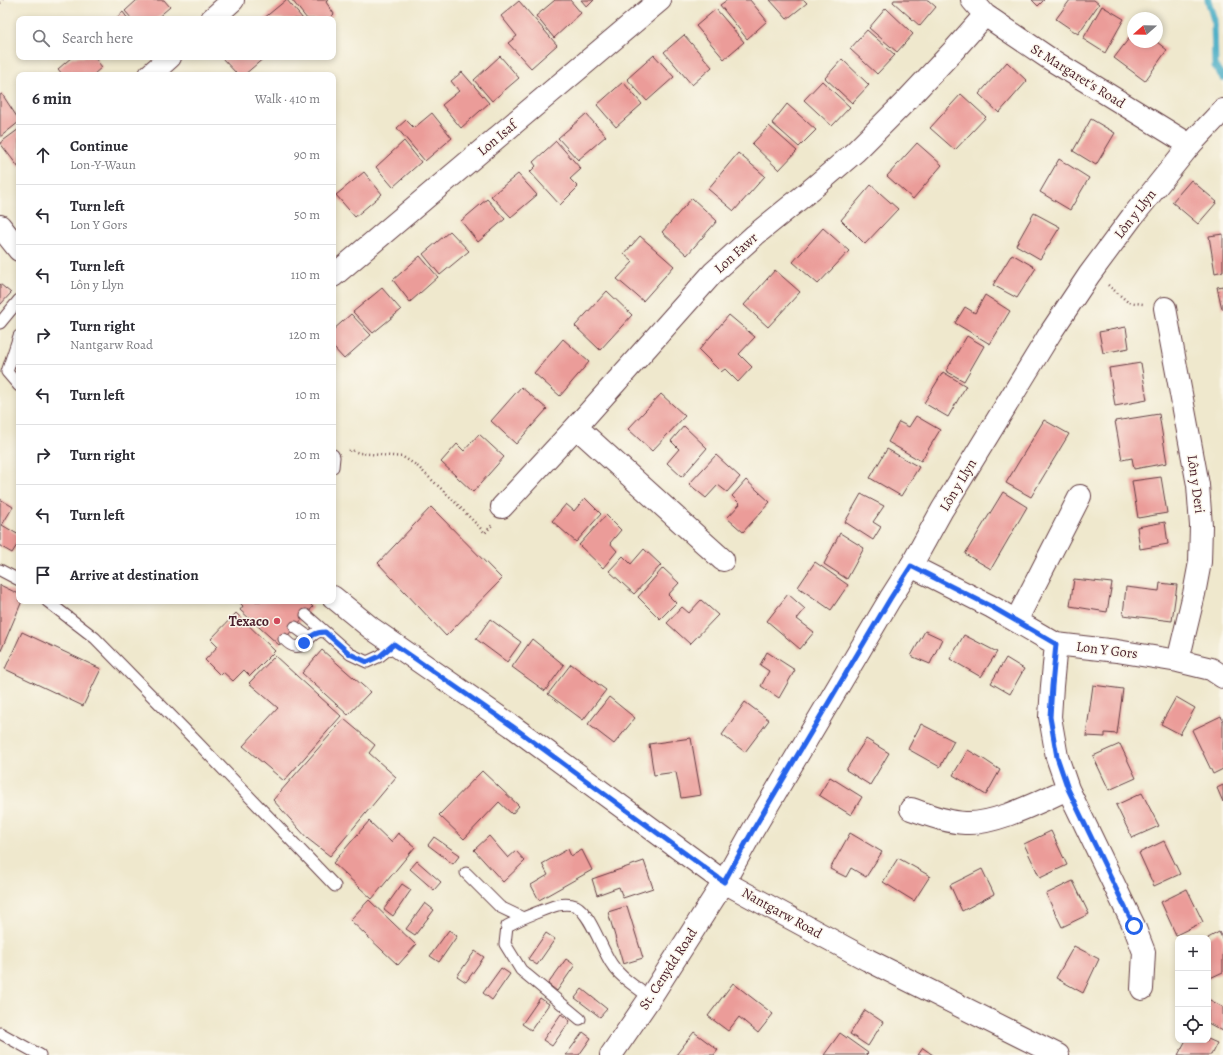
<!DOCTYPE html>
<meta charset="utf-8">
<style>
:root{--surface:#fff;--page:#f7f7f7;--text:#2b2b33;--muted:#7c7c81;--line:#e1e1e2}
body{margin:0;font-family:Alegreya,serif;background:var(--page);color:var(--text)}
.controls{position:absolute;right:12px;bottom:12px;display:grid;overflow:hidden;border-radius:8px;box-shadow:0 2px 6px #0003}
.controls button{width:36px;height:36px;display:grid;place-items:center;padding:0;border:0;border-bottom:1px solid var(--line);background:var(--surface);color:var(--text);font:20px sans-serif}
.compass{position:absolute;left:1127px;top:12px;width:36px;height:36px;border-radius:50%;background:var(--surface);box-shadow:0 2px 6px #0003;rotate:250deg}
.stop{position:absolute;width:12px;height:12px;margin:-9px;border:3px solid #2563eb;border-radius:50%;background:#fff}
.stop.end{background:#2563eb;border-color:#fff;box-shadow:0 1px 4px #0008}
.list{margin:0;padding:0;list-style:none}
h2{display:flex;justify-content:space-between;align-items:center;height:52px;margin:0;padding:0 16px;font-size:17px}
h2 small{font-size:13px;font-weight:400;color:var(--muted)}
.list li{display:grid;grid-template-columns:26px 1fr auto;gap:12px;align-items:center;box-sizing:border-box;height:60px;padding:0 16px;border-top:1px solid var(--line)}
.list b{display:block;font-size:15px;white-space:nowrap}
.list p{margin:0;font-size:13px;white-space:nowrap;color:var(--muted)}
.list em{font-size:13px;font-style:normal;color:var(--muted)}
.icon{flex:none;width:22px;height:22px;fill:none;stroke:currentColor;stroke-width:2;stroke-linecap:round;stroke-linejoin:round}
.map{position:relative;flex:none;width:1223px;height:1055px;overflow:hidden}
.search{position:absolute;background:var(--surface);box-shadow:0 2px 6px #0003;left:16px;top:16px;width:320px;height:44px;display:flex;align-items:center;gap:10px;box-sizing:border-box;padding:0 14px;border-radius:8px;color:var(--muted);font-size:15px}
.panel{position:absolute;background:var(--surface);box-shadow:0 2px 6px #0003;left:16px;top:72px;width:320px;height:532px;border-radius:8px}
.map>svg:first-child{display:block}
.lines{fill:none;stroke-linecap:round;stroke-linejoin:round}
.stream{stroke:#44abc4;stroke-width:7}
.building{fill:#eb9c99}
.service-casing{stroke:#633d43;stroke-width:13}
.minor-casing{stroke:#633d43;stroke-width:24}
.tertiary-casing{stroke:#633d43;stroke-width:24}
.secondary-casing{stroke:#633d43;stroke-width:24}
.path{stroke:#633d43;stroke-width:2.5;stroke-dasharray:1 3;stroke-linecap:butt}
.service{stroke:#fff;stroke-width:11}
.minor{stroke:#fff;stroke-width:22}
.tertiary{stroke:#fff;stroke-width:22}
.secondary{stroke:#fff;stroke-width:22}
.route{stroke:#2563eb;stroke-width:5}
.poi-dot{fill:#d1495b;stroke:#fbf7ec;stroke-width:1.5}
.labels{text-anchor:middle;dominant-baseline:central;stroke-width:3;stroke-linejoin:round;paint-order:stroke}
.street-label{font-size:14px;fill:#4a1f2b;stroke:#fbf7ec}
.poi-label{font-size:14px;font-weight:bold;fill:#4a1f2b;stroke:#fbf7ec;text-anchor:end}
</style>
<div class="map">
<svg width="1223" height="1055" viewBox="0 0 1223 1055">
<rect width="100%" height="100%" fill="#fbf7ec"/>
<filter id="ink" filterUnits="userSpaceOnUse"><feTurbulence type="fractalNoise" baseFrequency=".025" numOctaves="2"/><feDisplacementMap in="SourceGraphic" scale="8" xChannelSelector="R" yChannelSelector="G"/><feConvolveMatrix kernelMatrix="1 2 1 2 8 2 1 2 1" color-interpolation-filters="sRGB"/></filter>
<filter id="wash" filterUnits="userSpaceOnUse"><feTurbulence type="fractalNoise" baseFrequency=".012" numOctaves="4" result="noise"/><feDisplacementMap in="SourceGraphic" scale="16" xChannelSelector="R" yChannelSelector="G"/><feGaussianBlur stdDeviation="0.9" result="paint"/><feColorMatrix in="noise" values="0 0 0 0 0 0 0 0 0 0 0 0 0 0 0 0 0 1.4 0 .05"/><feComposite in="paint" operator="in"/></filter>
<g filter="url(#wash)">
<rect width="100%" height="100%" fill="#efe8cd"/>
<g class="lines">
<path class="stream" d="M1208 0 1214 20 1215 66 1223 78"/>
</g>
<g id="blocks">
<path class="building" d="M137 0H164L170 7 156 19H132L125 11Z
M286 0H287L303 19H263Z
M292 0H328L326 2 334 14 329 19H307Z
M555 0H570L581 13 554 38 536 16Z
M581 0H594L587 7Z
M727 0H750L767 21 747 39 720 5Z
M770 0H804L807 3 787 19Z
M894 0H928L936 7 920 26 893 2Z
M1032 0H1044L1038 6Z
M1070 0H1094L1099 4 1078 34 1056 19Z
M519 1 557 45 531 68 508 43 517 36 501 16Z
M1102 6 1124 19 1105 53 1083 39Z
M886 8 913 34 897 52 869 28Z
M716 9 744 42 724 59 696 26Z
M123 12 128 19H115Z
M867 30 895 55 877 74 850 49Z
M1133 33V42H1157L1167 50 1145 81 1114 58Z
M684 35 712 67 692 85 664 52Z
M654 55 674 77 647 101 627 79Z
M500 56 519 78 492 101 474 80Z
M72 57H94L102 67 93 75H63L58 69Z
M221 57H265L244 75H238Z
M842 59 869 85 852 103 825 78Z
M1007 62 1027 81 999 113 979 94Z
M462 72 489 103 461 128 442 105 459 91 451 81Z
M822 81 850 107 832 126 804 100Z
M623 82 642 104 616 127 597 105Z
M2 94 19 120V122L0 137V95Z
M961 94 986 117 955 150 930 128Z
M787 104 816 130 799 147 772 123Z
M432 113 452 138 425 161 397 128 406 120 414 128Z
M586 114 606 136 578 160 558 138Z
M1091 119 1115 133 1096 165 1073 151Z
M769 126 797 151 779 170 752 144Z
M19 129V168L0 143Z
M404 141 421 162 393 187 376 167Z
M556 141 581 169 570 179 578 187 560 205 530 172 536 166 533 162Z
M917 143 942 165 913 199 887 176Z
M738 153 765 176 734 211 708 189Z
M1059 159 1089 178 1070 210 1040 192Z
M364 172 382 194 355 217 336 195Z
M518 174 537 195 511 217 491 196Z
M1191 180 1217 202 1198 224 1172 202Z
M871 185 898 209 865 244 841 220Z
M692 198 717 221 687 255 662 232Z
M487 199 505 219 478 242 461 221Z
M1034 213 1060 227 1040 259 1016 245Z
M823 228 849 251 818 284 793 262Z
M450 231 469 251 440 275 423 254Z
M1223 234V271L1215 273 1209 236Z
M640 236 674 266 643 301 617 279 633 262 624 254Z
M1012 254 1036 268 1017 298 993 285Z
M420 256 438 277 410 302 393 280Z
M775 270 800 292 768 327 744 305Z
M0 284 11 293 0 305Z
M1223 286V309H1222L1217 287Z
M382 288 401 310 373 333 353 312Z
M607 291 632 315 600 350 575 326Z
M985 295 1010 311 990 344 955 323 965 307 975 313Z
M351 314 371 335 344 359 333 347V330Z
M729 315 755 337 739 354 752 367 738 382 725 369 721 372 699 350Z
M1126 327 1129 348 1103 353 1099 332Z
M967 336 984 346 964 381 946 371Z
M563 339 589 362 560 396 534 373Z
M1141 363 1147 400 1115 406 1109 368Z
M943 372 966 386 948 417 924 403Z
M521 387 547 409 516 444 491 421Z
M661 394 685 416 652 451 628 429Z
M1159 414 1167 463 1134 469 1132 458 1122 460 1115 421Z
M916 416 940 430 921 461 888 442 899 422 909 427Z
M1044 420 1069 434 1031 497 1006 483Z
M684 426 707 448 682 477 667 463 679 449 671 441Z
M479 434 504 457 473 492 441 462 457 444 464 451Z
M887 449 919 467 901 496 870 478Z
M716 455 740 477 727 492 718 485 706 498 689 484Z
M1161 477 1167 513 1138 518 1132 481Z
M746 480 770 502 743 532 727 518 740 504 732 496Z
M1003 492 1027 507 991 569 965 554Z
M861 494 884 506 873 522 881 527 873 540 845 522Z
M585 498 601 514 576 542 552 521 566 504 574 511Z
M0 499 13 507 2 525 19 535V542L12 553 0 546Z
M431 507 502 579 446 636 378 563Z
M606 515 621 530 610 543 617 551 603 568 579 545Z
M1165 522 1168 544 1140 549 1137 527Z
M840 533 864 548 847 579 824 564Z
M644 549 661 565 634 594 609 571 623 556 631 564Z
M815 562 848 585 831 610 798 587Z
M663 568 679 583 668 595 676 603 660 619 638 597Z
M1074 579 1112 583 1107 612 1070 606Z
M1160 583 1177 585 1172 621 1123 615 1126 587 1159 591Z
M0 585 19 594V601H22L0 653Z
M788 594 805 609 797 619 814 632 800 649 767 621Z
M701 600 718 615 690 644 667 623 682 607 689 613Z
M238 601H307L313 607 279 645 240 610 243 606Z
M236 613 275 651 250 676 244 670 233 681 223 672 220 675 205 660 218 646 211 639Z
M490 619 521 642 507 662 476 639Z
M925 631 942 639 930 664 911 656Z
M22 632 101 669 83 706 5 669Z
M964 635 997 652 981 677 950 659Z
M532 639 564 665 545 691 512 667Z
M322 650 370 692 348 715 302 673Z
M767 652 795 670 779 698 761 686 769 671 760 665Z
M275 656 341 716 284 781 243 746 278 708 249 683Z
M1006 658 1024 669 1010 694 991 683Z
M571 664 606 690 583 720 548 694Z
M1093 685 1123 689 1117 734 1105 733V737L1086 736Z
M609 697 635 718 614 744 588 724Z
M1176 697 1195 708 1180 734 1161 724Z
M745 702 769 720 745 752 722 735Z
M1221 716 1223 721V769L1213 774 1192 730Z
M344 719 375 745 369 753 396 777 330 856 308 839 273 800Z
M921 724 954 741 940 767 908 749Z
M691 738 701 795 681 798 676 772 654 775 649 744Z
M866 739 889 753 870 785 846 770Z
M1120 744 1136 778 1109 790 1093 756Z
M968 750 985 760 1000 770 986 795 953 775Z
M482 771 519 806 512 814 499 802 464 839 439 815Z
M830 777 862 797 851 815 819 795Z
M1223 785V802L1217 788Z
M1142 793 1159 826 1132 838 1116 805Z
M369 821 391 842 398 833 415 847 372 899 333 863Z
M1051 831 1067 865 1040 878 1024 844Z
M850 833 882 852 866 877 851 868 846 877 830 869Z
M489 836 508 858 516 851 525 861 503 882 474 850Z
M434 837 460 855 453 864 428 845Z
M1164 841 1180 874 1154 886 1139 853Z
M568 849 571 856 582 850 592 870 539 900 531 885 548 875 542 864Z
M898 858 930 876 914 901 883 882Z
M417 861 441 882 434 890 410 869Z
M644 861 653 888 623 898 619 887 597 895 592 879Z
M982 869 994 894 962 911 950 885Z
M1073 881 1089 914 1062 927 1046 894Z
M402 884 411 890 393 916 384 909Z
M1187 889 1203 922 1176 935 1161 902Z
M369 900 416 945 398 965 350 920Z
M425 903 434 910 415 935 406 929Z
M627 906 643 958 623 964 608 912Z
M449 930 457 936 439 962 430 956Z
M1219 932 1223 940V972L1208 979V938Z
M546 933 555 939 537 965 528 959Z
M1074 946 1099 959 1083 993 1056 978Z
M475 951 484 957 466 982 457 976Z
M566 959 575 965 557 991 548 984Z
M501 968 510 974 492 1000 483 993Z
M733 983 773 1014 758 1033 739 1017 728 1031 708 1016Z
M582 989 607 1009 600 1017 575 998Z
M540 998 549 1004 531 1030 522 1024Z
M1208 999 1223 1007V1031L1208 1023Z
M865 1010 883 1022 868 1046 850 1034Z
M561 1014 570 1021 552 1046 543 1040Z
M583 1032 591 1038 579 1055H566Z
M694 1032 718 1050 714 1055H676Z
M840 1033 868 1053 866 1055H824Z
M1208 1039 1217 1043 1211 1055H1178L1186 1040H1208Z
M923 1048 933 1055H918Z"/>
</g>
</g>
<g filter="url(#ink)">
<use href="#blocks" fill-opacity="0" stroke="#633d43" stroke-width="1"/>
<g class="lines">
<g class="service-casing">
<path id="service" d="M0 323 19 300
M19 336 7 372 19 386
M333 455 334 457 333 467
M0 570 19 580
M47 601 95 638 194 739 335 886
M306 615 350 654 367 662 380 656 394 645
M295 627 306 635 312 636
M284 639C287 642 291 646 294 646 305 649 309 635 318 632 321 631 323 632 325 632
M466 873 500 907 523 918C534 914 546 908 558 905 563 904 571 904 576 906 590 913 602 950 611 963 620 978 637 987 650 998
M523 918 507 926 505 944 521 970 580 1019
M0 1033 40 1055"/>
</g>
<g class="minor-casing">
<path id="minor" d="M972 0 985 15 1050 59 1190 145
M212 19 233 0
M150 75 170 57
M333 276 660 0
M1165 308 1198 485 1201 526 1200 562 1194 594 1178 661
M576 427 723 560
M502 507 576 427 713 273 755 235 813 188 855 152 905 102 954 50 985 15
M911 566 992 607 1056 644 1117 651 1178 661 1211 669 1223 677
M1016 621 1080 496
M1056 644 1052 686 1050 717 1057 757 1068 789 1134 926 1144 952 1142 989
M911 809C929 815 946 822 965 823 995 825 1040 801 1068 789"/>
</g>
<g class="tertiary-casing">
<path id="tertiary" d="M724 882 753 830 890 599 911 566 942 510 1051 332 1089 275 1132 217 1190 145 1223 110"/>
</g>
<g class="secondary-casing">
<path id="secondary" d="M0 226 19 250
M333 597 371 628 512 726 724 882 868 960 1058 1055
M611 1055 650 998 724 882"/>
</g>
<path class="path" d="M0 3 3 0
M1108 285 1128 302 1143 304
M349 451 351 450 359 453 403 457 416 465 451 498 485 533 492 525"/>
<use href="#service" class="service"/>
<use href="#minor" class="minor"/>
<use href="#tertiary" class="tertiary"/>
<use href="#secondary" class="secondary"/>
</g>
</g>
<g class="lines" filter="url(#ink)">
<path class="route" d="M304 643C311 636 315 632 325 632L350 654 367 662 380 656 394 644 512 726 724 882 753 830 890 599 911 566 992 607 1056 644 1052 686 1050 717 1057 757 1068 789 1134 926"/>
</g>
<circle class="poi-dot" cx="277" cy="621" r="4"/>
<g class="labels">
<g class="street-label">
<text transform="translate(1078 76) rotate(32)">St Margaret's Road</text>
<text transform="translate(497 138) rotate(-40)">Lon Isaf</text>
<text transform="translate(1135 214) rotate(-52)">Lôn y Llyn</text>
<text transform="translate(736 253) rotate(-42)">Lon Fawr</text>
<text transform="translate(1196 484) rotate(82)">Lôn y Deri</text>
<text transform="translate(958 485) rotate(-59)">Lôn y Llyn</text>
<text transform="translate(1107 650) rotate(7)">Lon Y Gors</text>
<text transform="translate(782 913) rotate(29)">Nantgarw Road</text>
<text transform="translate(668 969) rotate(-57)">St. Cenydd Road</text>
</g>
<g class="poi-label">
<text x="269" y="621">Texaco</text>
</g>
</g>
</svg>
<div class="controls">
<button>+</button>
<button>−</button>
<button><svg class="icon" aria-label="locate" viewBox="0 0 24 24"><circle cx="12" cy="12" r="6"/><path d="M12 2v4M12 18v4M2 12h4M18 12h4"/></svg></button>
</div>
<svg class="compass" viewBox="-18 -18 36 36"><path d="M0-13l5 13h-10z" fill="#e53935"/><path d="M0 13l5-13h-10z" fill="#7c7c81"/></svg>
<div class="stop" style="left:1134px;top:926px"></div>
<div class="stop end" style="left:304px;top:643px"></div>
<div class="search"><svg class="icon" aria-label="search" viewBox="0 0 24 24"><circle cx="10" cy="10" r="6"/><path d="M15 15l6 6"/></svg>Search here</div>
<section class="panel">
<h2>6 min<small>Walk · 410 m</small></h2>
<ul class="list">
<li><svg class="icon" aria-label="ahead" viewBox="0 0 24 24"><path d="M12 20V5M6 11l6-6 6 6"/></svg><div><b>Continue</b><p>Lon-Y-Waun</p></div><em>90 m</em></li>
<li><svg class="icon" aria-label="left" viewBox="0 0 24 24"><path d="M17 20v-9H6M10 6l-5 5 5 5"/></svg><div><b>Turn left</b><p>Lon Y Gors</p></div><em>50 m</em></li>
<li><svg class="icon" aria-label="left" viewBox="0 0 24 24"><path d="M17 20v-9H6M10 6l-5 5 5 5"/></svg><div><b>Turn left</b><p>Lôn y Llyn</p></div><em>110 m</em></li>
<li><svg class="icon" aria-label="right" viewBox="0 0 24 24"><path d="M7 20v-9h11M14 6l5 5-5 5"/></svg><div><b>Turn right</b><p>Nantgarw Road</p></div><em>120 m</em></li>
<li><svg class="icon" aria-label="left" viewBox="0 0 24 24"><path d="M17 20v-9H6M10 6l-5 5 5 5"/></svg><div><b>Turn left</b></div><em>10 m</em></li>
<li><svg class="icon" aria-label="right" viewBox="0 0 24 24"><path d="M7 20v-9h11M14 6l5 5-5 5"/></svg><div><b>Turn right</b></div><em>20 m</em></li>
<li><svg class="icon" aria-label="left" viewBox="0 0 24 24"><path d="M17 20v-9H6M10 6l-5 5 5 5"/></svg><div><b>Turn left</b></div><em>10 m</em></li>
<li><svg class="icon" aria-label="arrive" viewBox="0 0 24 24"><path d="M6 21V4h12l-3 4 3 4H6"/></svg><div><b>Arrive at destination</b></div></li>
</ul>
</section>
</div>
